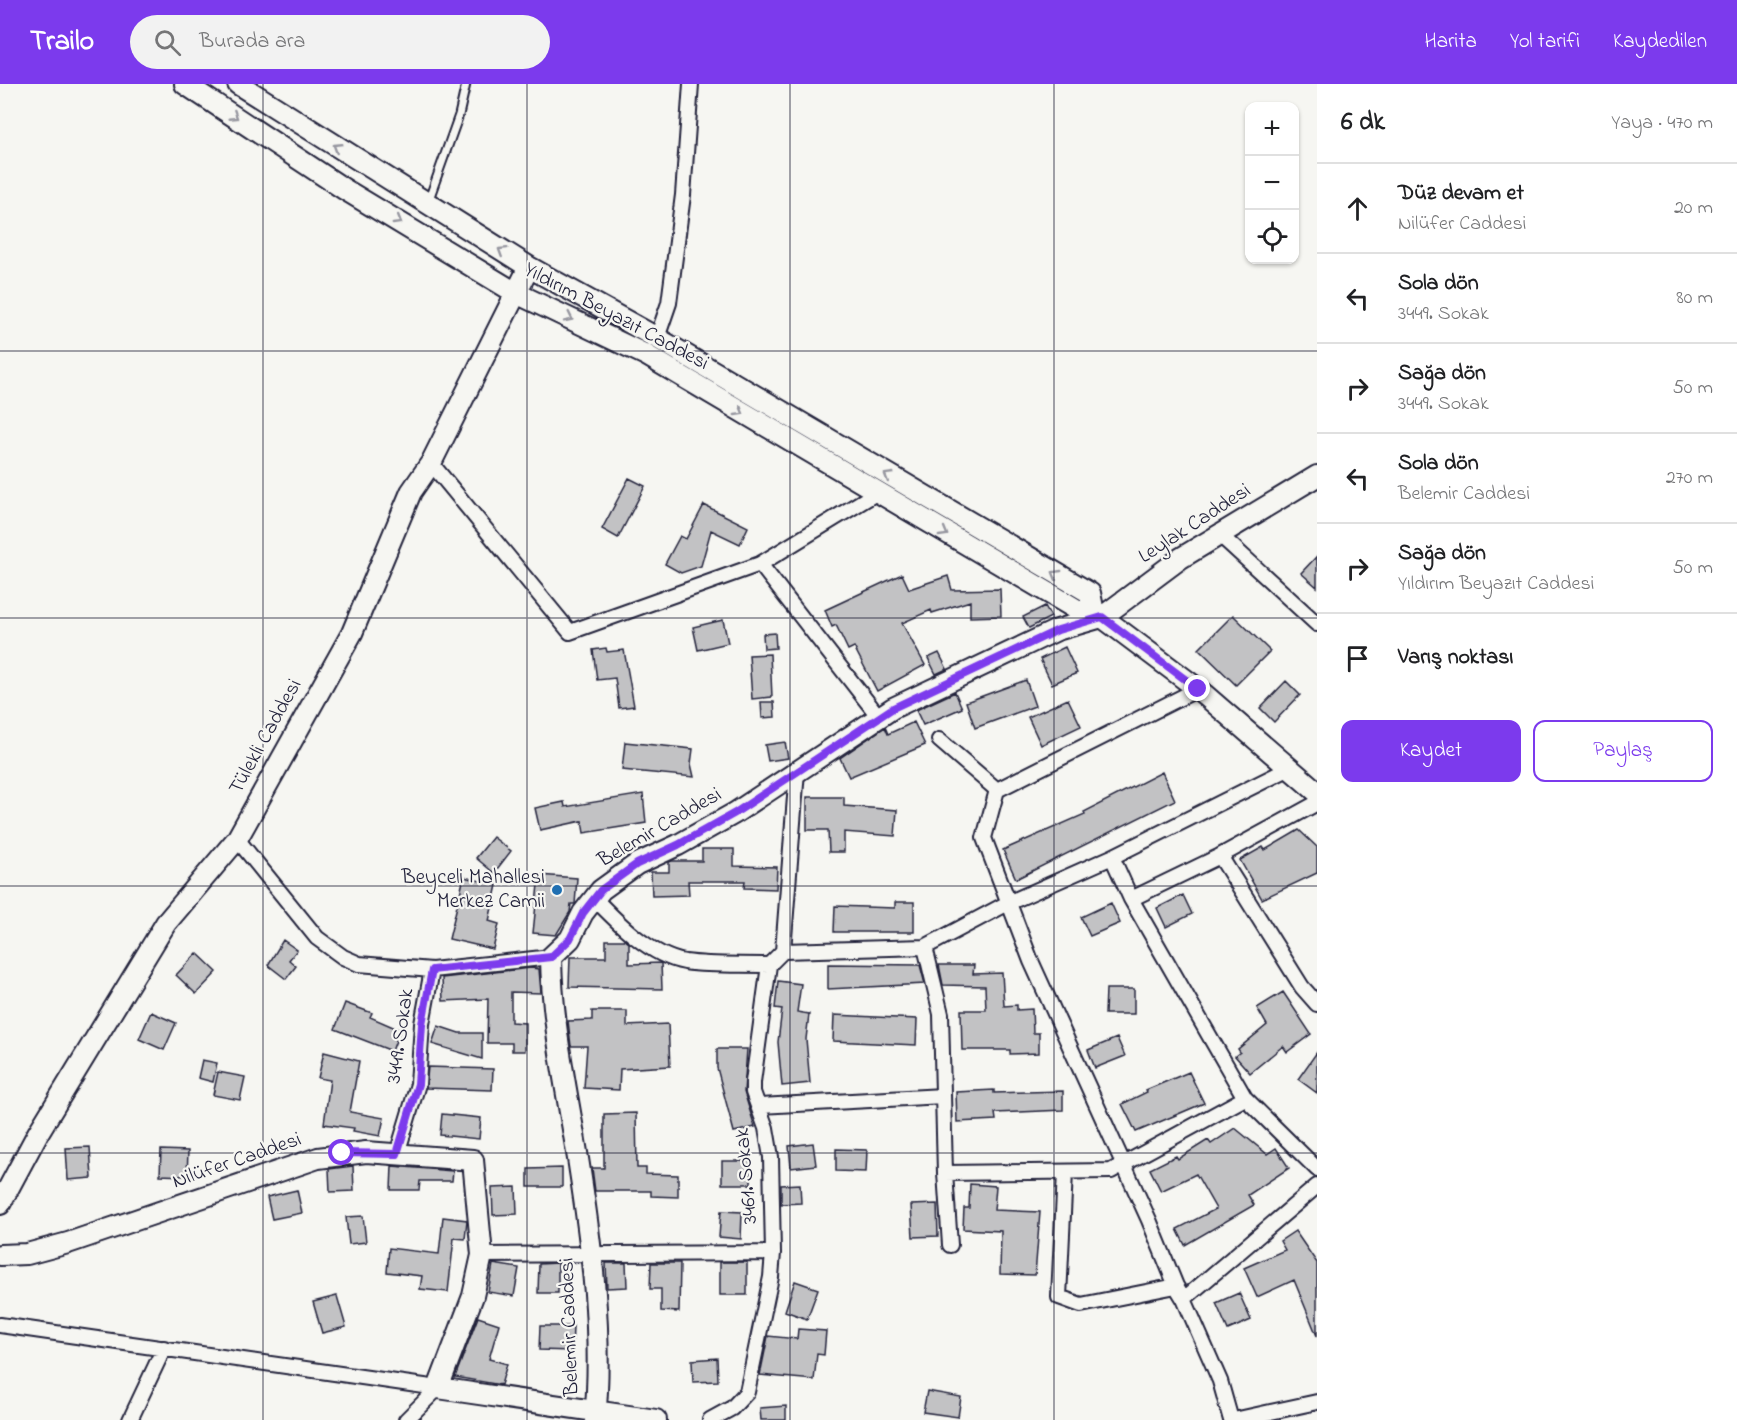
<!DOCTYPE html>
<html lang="tr">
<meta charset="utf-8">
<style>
:root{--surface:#fff;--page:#f2f2f2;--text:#202124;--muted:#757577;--line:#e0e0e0;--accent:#7c3aed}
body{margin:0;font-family:"Indie Flower",sans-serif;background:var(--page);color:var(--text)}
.controls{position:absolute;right:18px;top:18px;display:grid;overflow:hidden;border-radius:12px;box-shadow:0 2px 4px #0004}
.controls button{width:54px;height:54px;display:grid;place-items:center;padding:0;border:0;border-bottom:2px solid var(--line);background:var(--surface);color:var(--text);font:30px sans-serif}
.stop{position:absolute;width:18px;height:18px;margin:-14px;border:4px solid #7c3aed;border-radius:50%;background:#fff}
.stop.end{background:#7c3aed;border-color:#fff;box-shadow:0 2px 6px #0008}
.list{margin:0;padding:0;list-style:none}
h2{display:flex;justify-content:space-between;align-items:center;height:78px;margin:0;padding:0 24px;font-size:26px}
h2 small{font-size:20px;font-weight:400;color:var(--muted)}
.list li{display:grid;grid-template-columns:39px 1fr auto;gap:18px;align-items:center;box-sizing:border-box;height:90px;padding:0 24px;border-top:2px solid var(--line)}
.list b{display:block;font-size:22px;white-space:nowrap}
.list p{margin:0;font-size:20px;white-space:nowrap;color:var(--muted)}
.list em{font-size:20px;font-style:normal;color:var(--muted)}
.actions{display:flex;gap:12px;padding:18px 24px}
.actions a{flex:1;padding:14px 0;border:2px solid var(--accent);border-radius:12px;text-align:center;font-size:21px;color:var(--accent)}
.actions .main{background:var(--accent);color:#fff}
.icon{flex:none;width:33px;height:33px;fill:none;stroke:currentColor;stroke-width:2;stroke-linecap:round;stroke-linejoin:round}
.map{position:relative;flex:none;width:1317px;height:1336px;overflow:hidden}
header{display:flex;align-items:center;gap:36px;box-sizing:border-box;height:84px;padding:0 30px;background:var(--accent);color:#fff}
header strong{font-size:28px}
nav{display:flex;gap:33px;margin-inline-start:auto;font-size:21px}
.search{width:420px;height:54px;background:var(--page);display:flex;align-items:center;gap:15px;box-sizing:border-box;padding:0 21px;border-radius:33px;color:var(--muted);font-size:22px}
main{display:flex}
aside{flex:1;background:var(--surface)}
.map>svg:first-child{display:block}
.building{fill:#c2c2c4;stroke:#22223b;stroke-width:1.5}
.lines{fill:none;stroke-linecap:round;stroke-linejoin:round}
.lane-casing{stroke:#22223b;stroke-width:11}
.street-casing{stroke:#22223b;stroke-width:18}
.secondary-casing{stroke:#22223b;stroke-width:24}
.lane{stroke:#f6f6f2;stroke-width:7}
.street{stroke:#f6f6f2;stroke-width:14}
.secondary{stroke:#f6f6f2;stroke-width:20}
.oneway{stroke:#9797a0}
.route{stroke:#7c3aed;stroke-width:8}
.grid{fill:none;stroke:#22223b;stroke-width:1.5;stroke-opacity:0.55}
.poi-dot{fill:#1f6fb2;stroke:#f6f6f2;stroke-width:2}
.labels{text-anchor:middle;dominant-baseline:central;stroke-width:4.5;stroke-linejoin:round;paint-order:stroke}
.street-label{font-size:21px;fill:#22223b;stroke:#f6f6f2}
.poi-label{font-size:21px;fill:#22223b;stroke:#f6f6f2;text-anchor:end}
</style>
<header>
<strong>Trailo</strong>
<div class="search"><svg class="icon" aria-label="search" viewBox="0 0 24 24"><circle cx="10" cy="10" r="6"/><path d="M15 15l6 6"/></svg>Burada ara</div>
<nav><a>Harita</a><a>Yol tarifi</a><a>Kaydedilen</a></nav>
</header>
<main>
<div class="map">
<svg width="1317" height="1336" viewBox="0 0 1317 1336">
<rect width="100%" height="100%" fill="#f6f6f2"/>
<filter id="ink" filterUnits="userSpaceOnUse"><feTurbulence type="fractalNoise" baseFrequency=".0167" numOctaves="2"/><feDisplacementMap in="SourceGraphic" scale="12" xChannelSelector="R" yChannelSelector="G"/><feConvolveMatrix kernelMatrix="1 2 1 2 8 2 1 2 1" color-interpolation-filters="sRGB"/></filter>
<g filter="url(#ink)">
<path class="building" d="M629 394 645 402 618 454 602 445Z
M704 421 748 443 740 460 711 446 701 482 681 489 665 480 680 452 686 455Z
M1317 472V503L1301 489Z
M902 490 909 505 948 492 952 506 1000 505 1001 532 970 533V517L932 529 931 526 902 539 925 581 877 607 854 563 848 566 836 541 832 543 825 526Z
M1045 522 1051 533 1029 544 1023 533Z
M1233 531 1270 567 1236 601 1199 565Z
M723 536 728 559 698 566 693 543Z
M775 549 776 564 764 565 763 550Z
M1065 563 1077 589 1052 600 1040 575Z
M606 564 607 568 624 566 634 622 619 624 615 594 597 596 593 566Z
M939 569 947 585 936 590 928 574Z
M770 570 772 613 752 615 749 571Z
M1026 596 1035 622 975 644 966 618Z
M1286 597 1300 611 1274 638 1260 624Z
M955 608 962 624 923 641 916 626Z
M1068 615 1081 642 1041 661 1028 633Z
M761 618H774L775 633 762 634Z
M914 638 925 661 849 693 840 674 885 643 888 650Z
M625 658 693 665 691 680 694 693 622 686Z
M785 658 788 674 768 677 765 661Z
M1162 688 1175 716 1016 795 1003 766 1085 730 1084 728Z
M643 710 646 739 584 749 582 737 540 746 535 724 564 718 565 723Z
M807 713H844V722L897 726 895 752 844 748V768H829L828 746H807Z
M1299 746 1317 763V789L1262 815 1240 776 1263 763 1265 766Z
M493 753 511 767 494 789 476 774Z
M702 765H734V782L777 783 776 805 744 804 745 797H688L689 811 652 812 651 788H669V778L672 777H702Z
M539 791 577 794 575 820H571L570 828 556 851 533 849Z
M464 793 497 801 489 837 499 840 493 865 449 855Z
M1183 811 1192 830 1166 843 1157 824Z
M895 818H914V848H834L835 822 895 824Z
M1111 819 1120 839 1090 852 1081 833Z
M283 856 297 866 289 876 296 882 286 895 268 881Z
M606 856H625L629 859V880L661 879 662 905 569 903 570 873H606Z
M197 869 217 888 196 910 176 891Z
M828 880 920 881 925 900 828 905Z
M939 881H974L973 890 1002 889 1004 922 1017 921V926L1032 925 1033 949H1039V969L1010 970V966H962L961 926H986L985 902 943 901Z
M531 884 539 885 541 909 511 908V938L525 939V967H512V959H487L488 915 443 917 442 894Z
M778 897 801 900 797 928 809 930 806 955 810 999 782 1002 778 958 782 925 775 924Z
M1106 905H1134V930H1105Z
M1283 908 1311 950 1287 968 1283 962 1250 989 1235 972 1240 968 1238 965 1267 941 1257 924Z
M345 919 372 929 370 933 400 946 392 967 335 945Z
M592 927H627V942L668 940 670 982 620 985 619 1006 584 1004 587 962H571L568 937 592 936Z
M151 928 176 939 164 966 139 955Z
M834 931 917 935 916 961 833 957Z
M438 942 459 949H482V975L432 960Z
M1117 954 1125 972 1095 984 1088 966Z
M717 965H747L744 1008 755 1043 734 1048 717 984Z
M324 968 359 977 350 1028 384 1034 380 1052 353 1047 354 1044 324 1040 330 996 318 994Z
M1317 968V1009L1298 995Z
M202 976 217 979 213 998 198 994Z
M428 983 493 985 492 1006 426 1004Z
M218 988 245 993 240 1016 213 1011Z
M1189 988 1204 1019 1136 1048 1122 1020 1147 1008 1146 1006Z
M994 1006V1009L1063 1007V1026L995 1029 996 1036 957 1038 956 1008Z
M636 1029 637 1084H646V1090L678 1091V1113L651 1112V1107H595L592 1084H604V1030Z
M442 1030 481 1034 479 1055 440 1051Z
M1235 1044 1267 1070 1276 1064 1289 1084 1248 1111 1254 1121 1185 1161 1177 1145 1216 1125 1196 1090 1161 1107 1150 1085 1176 1072 1178 1075 1208 1056 1211 1060Z
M813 1059 816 1081 791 1084 789 1062Z
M90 1063 92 1094 68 1096 66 1064Z
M836 1065 867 1066 866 1088 836 1087Z
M161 1066 188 1067 187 1092 160 1091Z
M722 1077H751V1100H722Z
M353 1082 354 1107 330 1108 329 1085Z
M392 1082 453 1087 452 1097H420L419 1106H391Z
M562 1084V1103H528V1085Z
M800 1100 801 1119 781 1120V1101Z
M970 1100 996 1102 994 1126 1040 1128 1035 1191 1000 1190 1001 1147 963 1145 964 1124H969Z
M516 1103 517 1130 493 1131 492 1104Z
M297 1106 302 1129 272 1135 267 1113Z
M937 1120 938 1152 913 1153 911 1121Z
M721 1127 742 1128 741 1155 719 1153Z
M363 1132 366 1158 349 1160 346 1133Z
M443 1133 467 1136 465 1155 454 1154 448 1208 420 1205 422 1192 387 1188 389 1164 439 1170Z
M1295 1147 1317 1179V1252L1294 1196 1257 1213 1244 1184 1285 1166 1280 1157Z
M720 1178H747V1211H720Z
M558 1179V1209H538L539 1180Z
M606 1179H626L627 1203 607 1204Z
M651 1179H680L679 1228 661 1227V1205H650Z
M493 1180 519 1184 514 1212 488 1208Z
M795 1197 818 1205 807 1235 785 1227Z
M1239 1209 1251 1236 1228 1246 1216 1219Z
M337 1212 346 1243 322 1249 313 1218Z
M478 1233 499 1240 489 1275 507 1280 501 1301 455 1293Z
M540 1242H573L572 1267 539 1266Z
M798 1245 826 1247 824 1271 817 1270 814 1296 760 1291 768 1252 797 1255Z
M717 1274 718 1297 693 1298 692 1276Z
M927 1307 961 1313 958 1333 923 1328Z
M786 1322V1336H761L760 1324Z"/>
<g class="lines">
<g class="lane-casing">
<path id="lane" d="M428 118 459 31 466 0"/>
</g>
<g class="street-casing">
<path id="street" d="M657 254 669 219 683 111 691 0
M431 379 570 548 760 480 876 409
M1219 450 1317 540
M760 480 879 633
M939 656 997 706 1198 605
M997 706 984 754 1031 877 1149 1136 1176 1202 1184 1215 1220 1297 1231 1336
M237 755 317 854 343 873 359 880 432 886 551 873
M1220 772 1302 903 1317 920
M1112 773 1131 815 1245 1014 1317 1085
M594 814C617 838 650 872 685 878 712 882 742 880 769 881
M1131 815 1220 772 1317 719
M925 863 941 930 945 1089 950 1161
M783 867 925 863 1008 819 1112 773 1290 684
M760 1022 943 1012
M397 1070 418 1000 422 940 432 886
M1065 1088 1059 1213 1081 1221 1176 1202
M945 1089 1111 1087 1245 1014
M482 1171 773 1169
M1184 1215 1317 1102
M0 1241 438 1304
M130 1336 164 1264
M406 1336 438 1304
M710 1336 732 1324 747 1308 771 1193 773 1169 771 1073 766 1044 753 1008V998L769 881 783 867 797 687
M1234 1336 1317 1318"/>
</g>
<g class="secondary-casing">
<path id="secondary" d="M185 0 344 105 516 209 646 271 1076 525 1102 533 1198 605 1317 708
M238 0 529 183 657 254 1090 509 1094 529
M0 1120 38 1049 166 839 237 755 352 549 411 408 431 379 529 183
M0 1171 27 1170 68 1159 318 1074 366 1068 473 1076 482 1171 473 1212 438 1304 656 1336
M595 1336C603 1251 592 1165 579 1081 568 1011 552 944 551 873L570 855 583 829 601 806 637 780 678 761 735 729 893 624 1057 546 1102 533 1181 474 1317 392"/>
</g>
<use href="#lane" class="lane"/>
<use href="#street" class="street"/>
<use href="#secondary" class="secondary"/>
</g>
<defs><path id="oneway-chevron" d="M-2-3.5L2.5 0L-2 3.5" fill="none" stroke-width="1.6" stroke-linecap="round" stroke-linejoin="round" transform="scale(1.5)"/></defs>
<g class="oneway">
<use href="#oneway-chevron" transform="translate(234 32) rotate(33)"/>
<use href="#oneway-chevron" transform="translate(337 63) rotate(-148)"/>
<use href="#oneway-chevron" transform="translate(398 137) rotate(31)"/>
<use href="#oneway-chevron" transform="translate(502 167) rotate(-148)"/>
<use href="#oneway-chevron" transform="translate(569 234) rotate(26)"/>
<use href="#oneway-chevron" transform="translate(740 328) rotate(31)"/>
<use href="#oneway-chevron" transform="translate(888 392) rotate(-149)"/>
<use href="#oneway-chevron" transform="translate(944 449) rotate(30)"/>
<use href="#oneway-chevron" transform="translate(1056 490) rotate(-150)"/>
</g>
</g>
<g class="lines" filter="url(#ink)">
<path class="route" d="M342 1069 397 1070 418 1000 422 940 432 886 551 873 570 855 583 829 601 806 637 780 678 761 735 729 893 624 1058 546 1102 533 1198 605"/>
</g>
<path class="grid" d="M263 0V1336M527 0V1336M790 0V1336M1054 0V1336M0 267H1317M0 534H1317M0 802H1317M0 1069H1317"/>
<circle class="poi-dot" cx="557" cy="806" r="6"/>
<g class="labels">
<g class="street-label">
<text transform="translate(616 233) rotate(28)">Yıldırım Beyazıt Caddesi</text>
<text transform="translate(1195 440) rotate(-33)">Leylak Caddesi</text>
<text transform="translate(266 653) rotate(-61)">Tülekli Caddesi</text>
<text transform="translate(660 744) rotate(-30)">Belemir Caddesi</text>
<text transform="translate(401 952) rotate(-82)">3449. Sokak</text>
<text transform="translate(237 1077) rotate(-19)">Nilüfer Caddesi</text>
<text transform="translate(747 1092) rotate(-95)">3461. Sokak</text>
<text transform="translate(570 1243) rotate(-92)">Belemir Caddesi</text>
</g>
<g class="poi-label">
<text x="545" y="794">Beyceli Mahallesi<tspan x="545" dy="24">Merkez Camii</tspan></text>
</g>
</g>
</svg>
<div class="controls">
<button>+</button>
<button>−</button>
<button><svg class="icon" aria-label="locate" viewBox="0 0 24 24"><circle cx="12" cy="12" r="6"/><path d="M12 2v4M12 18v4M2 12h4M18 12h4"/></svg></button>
</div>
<div class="stop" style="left:342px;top:1069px"></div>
<div class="stop end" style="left:1198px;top:605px"></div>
</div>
<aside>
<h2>6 dk<small>Yaya · 470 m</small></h2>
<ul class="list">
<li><svg class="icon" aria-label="ahead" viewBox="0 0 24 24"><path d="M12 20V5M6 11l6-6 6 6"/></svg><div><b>Düz devam et</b><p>Nilüfer Caddesi</p></div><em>20 m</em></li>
<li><svg class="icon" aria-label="left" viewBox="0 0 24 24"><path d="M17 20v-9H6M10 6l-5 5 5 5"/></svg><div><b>Sola dön</b><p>3449. Sokak</p></div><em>80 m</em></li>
<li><svg class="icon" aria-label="right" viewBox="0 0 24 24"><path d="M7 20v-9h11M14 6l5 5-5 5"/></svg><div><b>Sağa dön</b><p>3449. Sokak</p></div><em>50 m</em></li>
<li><svg class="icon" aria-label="left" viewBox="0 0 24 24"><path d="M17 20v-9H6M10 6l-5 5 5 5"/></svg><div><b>Sola dön</b><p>Belemir Caddesi</p></div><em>270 m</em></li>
<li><svg class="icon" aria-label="right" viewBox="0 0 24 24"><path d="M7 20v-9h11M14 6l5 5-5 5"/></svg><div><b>Sağa dön</b><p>Yıldırım Beyazıt Caddesi</p></div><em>50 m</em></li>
<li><svg class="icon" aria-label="arrive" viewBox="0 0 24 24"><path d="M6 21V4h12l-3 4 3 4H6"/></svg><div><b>Varış noktası</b></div></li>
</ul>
<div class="actions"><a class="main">Kaydet</a><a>Paylaş</a></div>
</aside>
</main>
